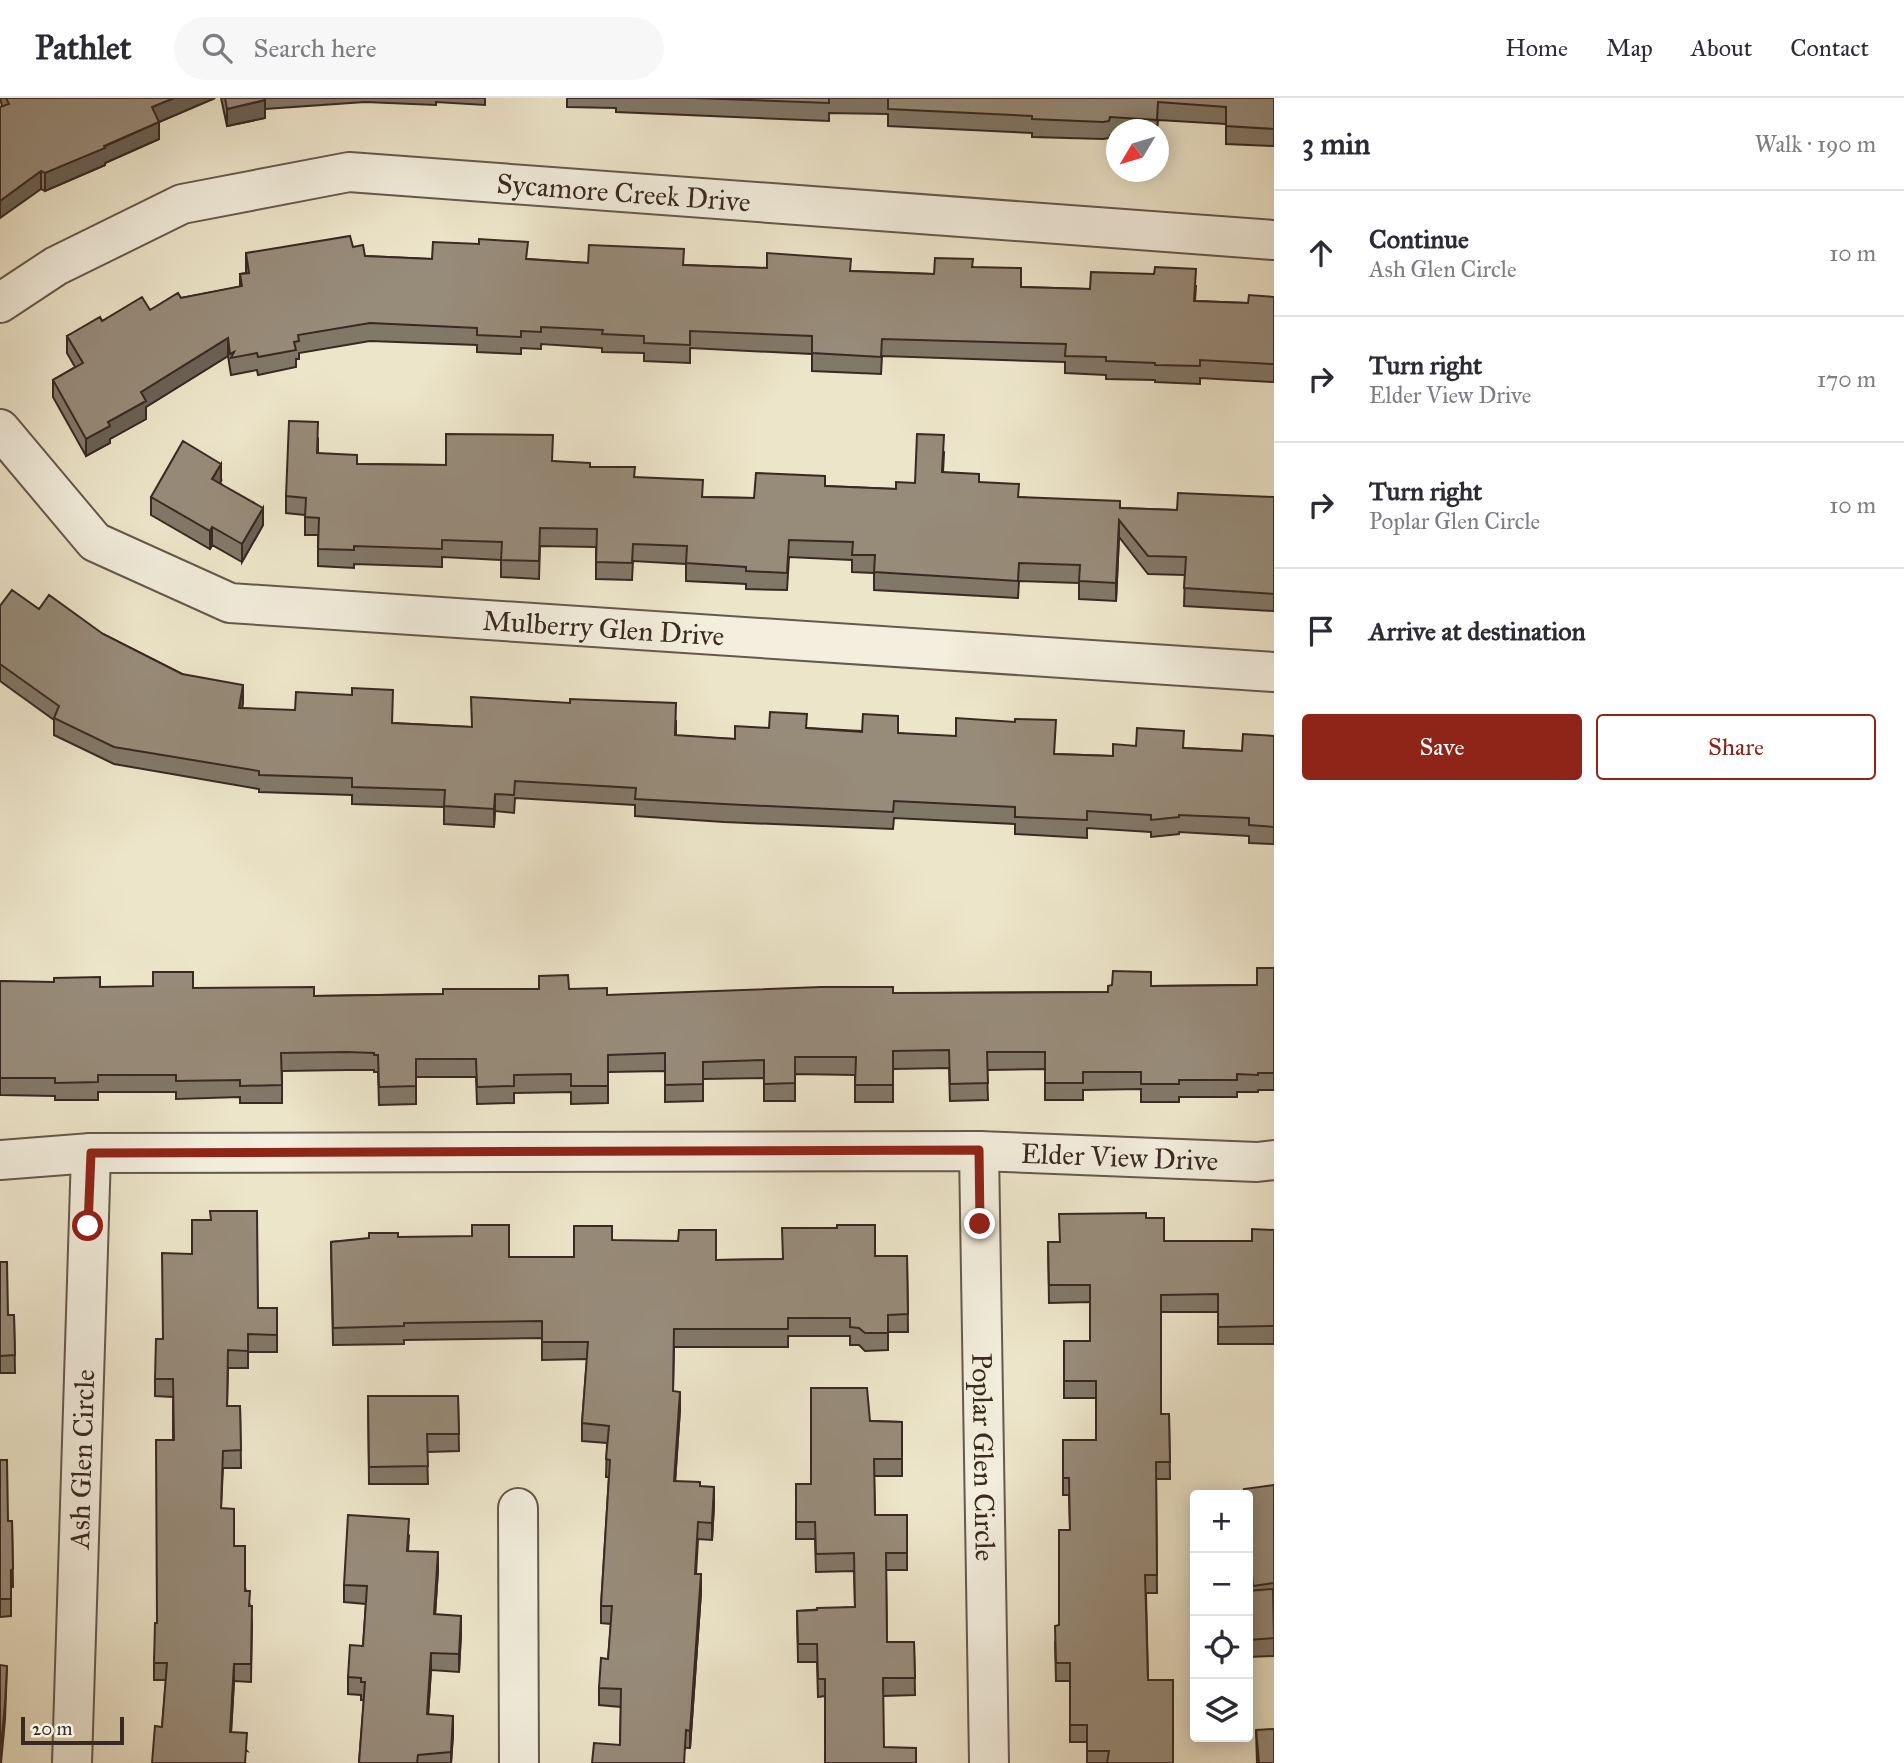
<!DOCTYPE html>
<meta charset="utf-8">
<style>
:root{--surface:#fff;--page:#f7f7f7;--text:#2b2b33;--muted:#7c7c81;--line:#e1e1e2;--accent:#8f2418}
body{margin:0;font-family:"IM FELL Great Primer",serif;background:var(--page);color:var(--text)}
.controls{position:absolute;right:21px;bottom:21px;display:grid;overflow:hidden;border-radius:7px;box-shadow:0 4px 18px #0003}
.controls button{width:63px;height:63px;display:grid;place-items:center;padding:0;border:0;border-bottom:2px solid var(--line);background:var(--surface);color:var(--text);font:35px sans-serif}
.compass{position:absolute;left:1106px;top:21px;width:63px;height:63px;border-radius:50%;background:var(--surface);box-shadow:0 4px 18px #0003;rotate:232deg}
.scale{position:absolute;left:21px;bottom:18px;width:103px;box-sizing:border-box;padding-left:7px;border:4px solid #392922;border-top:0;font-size:19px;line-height:24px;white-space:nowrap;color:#392922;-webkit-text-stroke:5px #f3eedd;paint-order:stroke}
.stop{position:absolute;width:21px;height:21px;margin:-16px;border:5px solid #8f2418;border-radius:50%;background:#fff}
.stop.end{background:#8f2418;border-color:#fff;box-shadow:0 2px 7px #0008}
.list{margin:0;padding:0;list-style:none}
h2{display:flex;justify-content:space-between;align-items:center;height:91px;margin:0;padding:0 28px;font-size:30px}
h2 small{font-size:23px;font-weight:400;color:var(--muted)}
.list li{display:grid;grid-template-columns:46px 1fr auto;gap:21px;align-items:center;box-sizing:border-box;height:126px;padding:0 28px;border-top:2px solid var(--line)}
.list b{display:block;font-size:26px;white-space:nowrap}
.list p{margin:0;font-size:23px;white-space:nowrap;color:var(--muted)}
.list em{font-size:23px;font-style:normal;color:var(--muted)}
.actions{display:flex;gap:14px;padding:21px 28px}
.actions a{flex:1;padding:16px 0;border:2px solid var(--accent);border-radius:7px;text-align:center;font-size:24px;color:var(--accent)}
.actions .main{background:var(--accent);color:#fff}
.icon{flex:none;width:38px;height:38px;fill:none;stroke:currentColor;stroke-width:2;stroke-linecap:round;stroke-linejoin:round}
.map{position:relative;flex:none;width:1274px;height:1665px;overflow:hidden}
header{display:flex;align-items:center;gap:42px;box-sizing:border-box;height:98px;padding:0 35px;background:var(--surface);border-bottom:2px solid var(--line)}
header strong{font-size:33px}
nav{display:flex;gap:38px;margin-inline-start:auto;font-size:24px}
.search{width:490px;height:63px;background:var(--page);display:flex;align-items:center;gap:18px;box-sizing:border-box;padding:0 24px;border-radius:38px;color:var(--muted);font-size:26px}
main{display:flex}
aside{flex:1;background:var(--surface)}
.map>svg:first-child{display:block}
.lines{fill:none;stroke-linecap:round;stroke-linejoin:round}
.minor-casing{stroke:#66584c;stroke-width:42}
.minor{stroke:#f3eedd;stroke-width:38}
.wall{fill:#827868;stroke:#392922;stroke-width:2}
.shaded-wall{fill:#6a6155;stroke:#392922;stroke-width:2}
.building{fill:#978b79;stroke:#392922;stroke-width:2}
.route{stroke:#8f2418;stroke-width:9}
.labels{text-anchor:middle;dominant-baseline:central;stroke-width:5;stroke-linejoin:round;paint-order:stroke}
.street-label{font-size:28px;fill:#392922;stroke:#f3eedd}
</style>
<header>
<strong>Pathlet</strong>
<div class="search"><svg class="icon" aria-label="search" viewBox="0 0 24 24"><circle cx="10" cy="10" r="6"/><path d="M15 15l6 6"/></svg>Search here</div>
<nav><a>Home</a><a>Map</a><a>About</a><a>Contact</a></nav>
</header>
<main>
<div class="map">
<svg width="1274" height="1665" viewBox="0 0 1274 1665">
<rect width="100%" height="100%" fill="#ede5ca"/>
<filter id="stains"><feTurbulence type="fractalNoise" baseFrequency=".00286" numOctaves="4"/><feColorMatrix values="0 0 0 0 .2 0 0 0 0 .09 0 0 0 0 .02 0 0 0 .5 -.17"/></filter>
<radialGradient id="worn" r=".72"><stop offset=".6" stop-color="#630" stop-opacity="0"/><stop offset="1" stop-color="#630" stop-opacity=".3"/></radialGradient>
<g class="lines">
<g class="minor-casing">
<g id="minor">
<path id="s1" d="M0 205 56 168 182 106 349 74 1274 142"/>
<path id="s2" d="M0 331 95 444 230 505 1274 574"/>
<path id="s3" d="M979 1053 989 1665"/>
<path id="s4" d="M0 1062 91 1055 979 1053 1257 1064 1274 1062"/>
<path d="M518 1410 519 1665"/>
<path id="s5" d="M72 1665 91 1055"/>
</g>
</g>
<use href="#minor" class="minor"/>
</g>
<path class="wall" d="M0 0H215L159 24V41L105 65V67L45 93 41 91 2 8Z
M221 0H485V7L436 4V7L365 4 265 11V20L227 28Z
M567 0H1274V48L1226 46V26L1158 22 1157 32H1116V37H1110L1109 40 1103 41 1032 39V35L888 28V16L829 15V23L616 14V10L567 9Z
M353 149 365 158 432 161H528L588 165 684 167 934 176 973 169 1021 189 1090 191 1196 188 1195 203 1248 205 1274 199V284L1200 280V286L1155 284V282L1106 281V277L1065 275V264L882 258 881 276 812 273V256L690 250V265L644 263V255L602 254V250L541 246V251L521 250V256L477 254V247L370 243 299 255V261H296V269L258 277 257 272 231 277 228 258 146 309V321L110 341V345L86 358 53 299V282L75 269 67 255V238L102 223 150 212 181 200 240 189V176L246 175V155Z
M318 342V355L357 366 446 367 553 363 590 369 635 379 703 399 754 400 825 388 896 391 915 385 944 355 943 374 979 384 1019 399 1120 410 1177 412 1274 399V513L1184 508 1185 477 1148 476 1119 439 1116 503 1079 501V485L1019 483 1018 500 874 492V475L852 474V462L789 459 787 492 746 491V486L686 483V466L633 463 632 482 596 481V449L540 448 539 481 501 479V462L442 459V469L354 466V470L318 468V437H305V417L286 415V398Z
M221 383 220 385 263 427 242 464 212 447 210 451 151 417V399Z
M0 508 39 511 103 536 182 576 243 604 242 610 392 625 471 629 676 623V638L735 641 807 630 898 635 1055 656 1113 658 1184 650 1242 653 1274 638V746L1249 745V738L1179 734V736L1151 739V734L1087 730V740L1015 736V726L894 720 893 731 724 724 635 718V707L515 700 514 715 495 713 494 729 444 726V709L352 706V697L259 694V691L114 666 54 637V622L0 583Z
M1274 870V992H1258V994H1237V999H1179V1004H1141V991L1083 992V1002H1045V971L987 972 988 1002 950 1003 949 970 893 971V1004H855V977L795 976V1003H764V980L703 981V1003L665 1004V973L608 974V1005L571 1006V994L514 995V1005L477 1006 476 979H416V1006L379 1007 378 974H374V972H347L282 973V1005H240V999L176 1001V994H98V1002H55V998L0 997V883L100 889 193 890 314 898 443 896 569 891 607 897 1108 894 1151 888 1257 887Z
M1146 1120 1164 1143H1252L1274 1132V1246H1218V1214H1161V1316H1169L1170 1381H1156L1157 1495H1146L1148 1582 1173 1665H1087V1644H1070V1583H1056L1055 1545 1059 1527 1070 1432 1069 1397H1063V1342H1096V1300H1064V1243H1090V1204L1049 1205 1048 1144H1060Z
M398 1139 509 1159H574L612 1142 716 1162 783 1161 907 1158 908 1234H888V1252L865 1253 859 1247H850V1238H788V1249H674L673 1293 680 1311 675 1383 700 1388 714 1407 712 1442 698 1441 696 1476 701 1494 690 1650 620 1647 621 1609 599 1607V1590L608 1561 611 1526 601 1525V1508L609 1379H606L607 1345 582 1343V1325L587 1261 542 1262V1240L404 1242V1246L333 1247 331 1144Z
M0 1164 8 1217H14L15 1275H0Z
M258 1210H277V1254H248V1270H228L227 1308H240L241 1370H223L221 1410 234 1448 250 1508 252 1525 251 1584 234 1583 231 1634 247 1653 162 1629 166 1582H154V1565L173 1342V1299L155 1298V1281Z
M368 1298H458L459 1353 427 1354 428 1386H369Z
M870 1323 902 1324V1378H874L875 1417H907V1472H886L887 1544H914L915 1597 883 1598 825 1665V1598L818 1599 817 1564H798L797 1513 855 1509 854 1473 816 1474 815 1441H796V1386H811Z
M0 1362 8 1423H12L13 1489H11V1518L0 1519Z
M1274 1387V1558L1248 1559V1493L1251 1492 1248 1449V1397Z
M409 1438 408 1453 438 1472 435 1516 461 1535 459 1574 431 1572 428 1616 453 1636 451 1665H359L364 1602H361V1597L348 1596V1579L363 1548 366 1506 344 1504V1487Z
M1256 1632 1274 1665H1257Z"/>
<path class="shaded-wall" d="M174 0H215L152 27V9Z
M265 2V20L227 28V11Z
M159 24V41L105 65V67L45 93V75Z
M41 73V91L0 120V103Z
M228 240V258L146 309V321L110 341V345L86 358V341L108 324 141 294Z
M221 366V383L212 398V381Z
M263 410V427L242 464V446Z
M1119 422V439L1116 503V485Z
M212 429V447L210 451V433Z
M243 587V604L239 627V610Z
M495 696V713L494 729V711Z
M680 1294V1311L674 1401V1383Z
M714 1389V1407L712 1442V1425Z
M438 1454V1472L434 1534V1516Z
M701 1476V1494L690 1650V1633Z
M461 1518V1535L459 1574V1556Z
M431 1555V1572L427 1634V1616Z
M234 1566V1583L230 1652V1634Z
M7 1568 5 1622 1 1665H0Z
M453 1618V1636L451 1665V1654Z"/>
<path class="building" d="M6 0H174L152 9 159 24 104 48 105 50 45 75 41 73 0 103V9L9 6Z
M225 0H265V2L227 11Z
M693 0H829V5Z
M888 0H1274V31L1226 28V9L1158 4 1157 22 1110 19 1109 23 1103 24 1032 21V18L888 11Z
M350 138 353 149 363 147 365 158 432 161 433 144 479 146V141L528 144 526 161 588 165 589 147 684 151 683 167 767 170V155L851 161 850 173 934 176 935 160 973 161 972 169 1021 170V189L1090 191 1091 174 1154 176 1155 169 1196 171 1194 203 1248 205 1249 197 1274 199V266L1200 262V268L1155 267V265L1106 263V259L1065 258 1066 246 882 241 881 259 812 255V238L690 233V247L644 245V238L602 236 603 232 541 229V234L521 233V239L477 237V230L370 225 298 237 299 243 294 244 296 252 258 259 257 255 231 260 234 254 230 256 228 240 141 294 146 303 108 324 110 328 86 341 53 282 83 265 67 238 100 219 102 223 142 199 150 212 178 195 181 200 242 188 240 176 249 175 246 155Z
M289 323 318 324 317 355 357 357V366L446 367V336L553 337 552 363 590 365V369H635L634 379 703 382 702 399 754 400 756 375 825 378V388L896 391V384L915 385 917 336 944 337 942 374 979 376V384L1019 386 1018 399 1120 403V410L1177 412 1178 395 1274 399V496L1184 490 1186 459 1148 458 1119 422 1116 485 1079 483 1080 467 1019 465 1018 483 874 474 875 457H852L853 444 789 442 787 475 746 473V469L686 465 687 448 633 446 632 465 596 464 597 431 540 430 539 463 501 462 502 444 442 442V451L354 448V452L318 451 319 420 305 419 306 400 286 398Z
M183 343 221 366 212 381 263 410 242 446 212 429 210 433 151 399Z
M12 492 39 511 49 497 103 536 182 576 243 587 239 610 295 612 296 594 352 597V590L393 592 392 625 472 629 471 599 570 605V601L676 605 675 637 735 641V628L769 630 770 614 807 616 806 630 862 634 863 616 898 618V635L956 638V620L1015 624V621L1056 622 1054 656 1113 658V646L1136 648 1137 630 1184 633 1183 650 1242 653 1243 636 1274 638V729L1249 727V720L1179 717V719L1151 722V717L1087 713V722L1015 719V709L894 703 893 714 724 706 635 701 636 690 515 683 514 697 495 696 494 711 444 708 445 692 352 689V680L259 677V673L114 649 54 620 59 608 0 566V508Z
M1257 870H1274V975H1258V977L1237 976V982H1179V986H1141V974H1083V985H1045V954H987L988 985 950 986 949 952 893 953V987H855L856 959H795V985L764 986V962L703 964V986L665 987V955L608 957V988H571V976L514 977V988L477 989 476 961H416V988L379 989 378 957H374V955L347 954 281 955 282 987 240 988V982L176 983V977H98V984L55 985V980H0V883L54 884V880L100 879V889L153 888V874H193V890L314 889V898L443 896V891H539V878L568 877 569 891 607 890V897L821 889H893V895L1108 894V888L1112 887 1113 873 1151 874V888L1257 887Z
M210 1113H257L258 1210H277V1237L248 1236V1253L228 1252 227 1308H240L241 1352 223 1353 221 1410 234 1411V1448H245V1493H250L249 1508H252L251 1566H234L230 1634 247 1635 245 1665H152L155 1628 162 1629 167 1565H154L155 1525H157L156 1342H174L173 1281H155L156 1241H163L162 1155 192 1156V1122H211Z
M1146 1115V1120H1164V1143H1252V1131L1274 1132V1228L1218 1229V1196L1161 1197V1316H1169L1170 1364H1156L1157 1477H1145L1148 1582H1173V1665H1107L1109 1653H1087V1627H1070V1565H1056L1055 1528 1059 1527V1432H1070L1069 1380H1063V1342H1096V1283H1064V1243H1090V1187H1049L1048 1144H1060L1059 1116Z
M472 1127H509V1159H574V1128H612V1142L678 1143 679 1132H716V1162L783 1161 782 1130H837V1127H875V1158H907L908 1216 888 1217V1235H865L859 1230 850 1229V1220H788V1231H674L673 1293 680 1294 674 1383 700 1384V1388L714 1389 712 1425 698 1424 695 1476H701L690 1633 686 1632 684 1665H592L594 1645 620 1647 621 1591 599 1590 601 1560 608 1561 612 1508H601L610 1362 606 1361 609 1328 582 1325 588 1244H542V1223L404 1225V1228L333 1230 331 1144 369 1140V1135H398V1139L472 1138Z
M0 1164H7L8 1217H14L15 1257 0 1258Z
M811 1290H867L870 1323 902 1324V1361H874L875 1417H907V1455H886L887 1544H914L915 1580H883L884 1649 916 1650V1665H825V1581H818L817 1546H798L797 1513 817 1512V1510L855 1509 854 1455 816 1456 815 1424H796V1386H811Z
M368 1298H458L459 1336H427L428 1368 369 1369Z
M0 1362H7L8 1423H12L13 1471 11 1472V1501H0Z
M1274 1387V1485L1253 1488 1248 1431V1397H1245L1244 1391Z
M348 1417 409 1421 407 1453 438 1454 434 1516 461 1518 459 1556 431 1555 427 1616 453 1618 451 1654 418 1657 417 1665H359L365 1584H361V1580L348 1579 350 1547 363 1548 367 1488 344 1487Z
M1273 1491 1274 1540 1248 1542V1493Z
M0 1567 7 1568 5 1605 0 1658Z
M1274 1631V1665H1259L1256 1632Z"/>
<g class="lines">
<path class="route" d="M88 1128 91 1055 979 1052 980 1126"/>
</g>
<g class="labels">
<g class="street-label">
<text stroke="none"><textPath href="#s1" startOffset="653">Sycamore Creek Drive</textPath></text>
<text stroke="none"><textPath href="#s2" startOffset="670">Mulberry Glen Drive</textPath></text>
<text stroke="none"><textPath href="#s4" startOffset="1120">Elder View Drive</textPath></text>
<text stroke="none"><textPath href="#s3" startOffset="306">Poplar Glen Circle</textPath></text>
<text stroke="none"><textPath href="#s5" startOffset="304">Ash Glen Circle</textPath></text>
</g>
</g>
<rect width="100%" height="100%" filter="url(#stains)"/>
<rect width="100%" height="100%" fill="url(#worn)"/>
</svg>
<div class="controls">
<button>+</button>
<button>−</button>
<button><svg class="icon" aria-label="locate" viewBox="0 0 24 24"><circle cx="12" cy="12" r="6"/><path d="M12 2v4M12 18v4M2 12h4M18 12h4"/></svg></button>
<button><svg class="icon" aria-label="layers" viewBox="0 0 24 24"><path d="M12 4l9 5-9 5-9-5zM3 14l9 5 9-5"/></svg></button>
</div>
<svg class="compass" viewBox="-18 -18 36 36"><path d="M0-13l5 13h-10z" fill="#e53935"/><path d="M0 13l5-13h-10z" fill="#7c7c81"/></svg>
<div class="scale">20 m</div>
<div class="stop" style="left:88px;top:1128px"></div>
<div class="stop end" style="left:980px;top:1126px"></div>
</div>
<aside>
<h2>3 min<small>Walk · 190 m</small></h2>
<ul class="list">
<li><svg class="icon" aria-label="ahead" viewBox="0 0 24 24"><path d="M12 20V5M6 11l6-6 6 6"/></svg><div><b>Continue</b><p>Ash Glen Circle</p></div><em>10 m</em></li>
<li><svg class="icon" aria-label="right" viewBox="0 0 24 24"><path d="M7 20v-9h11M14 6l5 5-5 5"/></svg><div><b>Turn right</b><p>Elder View Drive</p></div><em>170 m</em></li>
<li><svg class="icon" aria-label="right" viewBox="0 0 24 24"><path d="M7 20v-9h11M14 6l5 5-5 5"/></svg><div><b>Turn right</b><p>Poplar Glen Circle</p></div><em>10 m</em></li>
<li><svg class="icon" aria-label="arrive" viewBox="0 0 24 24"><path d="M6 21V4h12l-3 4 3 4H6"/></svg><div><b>Arrive at destination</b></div></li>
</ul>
<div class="actions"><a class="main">Save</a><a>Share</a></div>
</aside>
</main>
